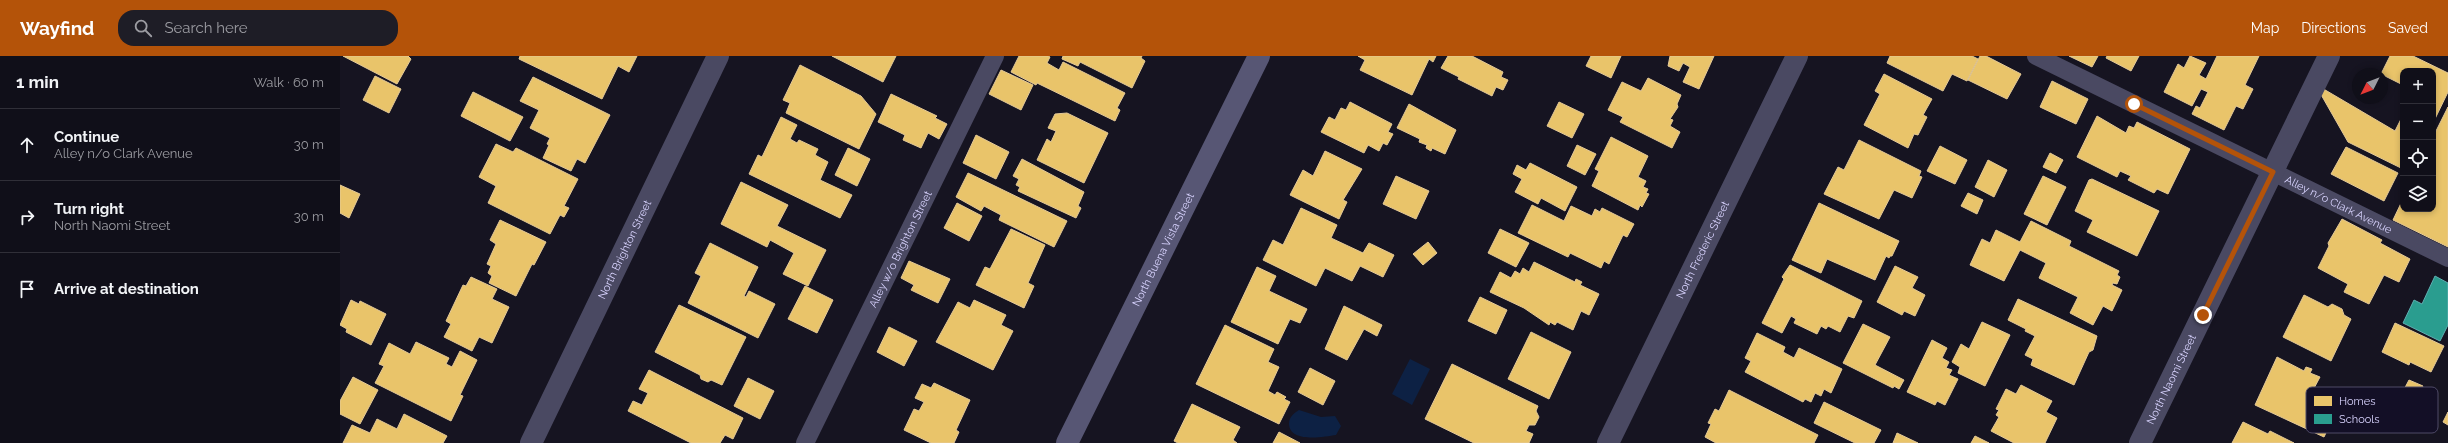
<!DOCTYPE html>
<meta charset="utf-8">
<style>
:root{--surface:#100f19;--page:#1e1d26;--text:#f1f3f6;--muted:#9c9ca2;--line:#302f38;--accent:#b45309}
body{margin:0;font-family:Raleway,sans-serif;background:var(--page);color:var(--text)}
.controls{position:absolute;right:12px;top:12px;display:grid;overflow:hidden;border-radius:8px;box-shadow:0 2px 6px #0003}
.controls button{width:36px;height:36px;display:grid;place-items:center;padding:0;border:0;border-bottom:1px solid var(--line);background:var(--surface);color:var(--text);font:20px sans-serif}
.compass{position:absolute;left:2012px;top:12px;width:36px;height:36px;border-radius:50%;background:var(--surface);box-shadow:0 2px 6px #0003;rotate:228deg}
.stop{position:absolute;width:12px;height:12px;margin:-9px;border:3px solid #b45309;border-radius:50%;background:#fff}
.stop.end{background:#b45309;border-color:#fff;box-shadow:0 1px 4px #0008}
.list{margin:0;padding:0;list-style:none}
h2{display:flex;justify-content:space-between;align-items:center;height:52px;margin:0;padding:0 16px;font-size:17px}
h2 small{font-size:13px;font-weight:400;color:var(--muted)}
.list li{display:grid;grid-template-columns:26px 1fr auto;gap:12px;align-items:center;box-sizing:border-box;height:72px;padding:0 16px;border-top:1px solid var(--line)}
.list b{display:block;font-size:15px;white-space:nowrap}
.list p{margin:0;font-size:13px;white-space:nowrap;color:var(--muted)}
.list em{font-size:13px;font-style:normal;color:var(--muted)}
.icon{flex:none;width:22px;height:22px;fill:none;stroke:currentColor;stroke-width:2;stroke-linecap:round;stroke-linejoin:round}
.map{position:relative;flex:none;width:2108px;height:387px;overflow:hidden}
header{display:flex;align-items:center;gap:24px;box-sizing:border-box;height:56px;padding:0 20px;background:var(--accent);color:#fff}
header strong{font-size:19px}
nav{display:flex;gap:22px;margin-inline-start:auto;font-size:14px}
.search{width:280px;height:36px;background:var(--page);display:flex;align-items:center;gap:10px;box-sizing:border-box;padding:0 14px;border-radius:16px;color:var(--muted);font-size:15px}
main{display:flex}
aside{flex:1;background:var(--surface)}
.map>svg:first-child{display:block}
.water{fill:#0d2144}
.homes{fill:#e9c46a;stroke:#e4c997}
.schools{fill:#2a9d8f;stroke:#5eaeb1}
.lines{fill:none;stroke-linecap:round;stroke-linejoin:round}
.service{stroke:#4a4962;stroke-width:18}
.minor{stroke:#4a4962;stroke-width:22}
.secondary{stroke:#575674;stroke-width:22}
.route{stroke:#b45309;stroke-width:5}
.labels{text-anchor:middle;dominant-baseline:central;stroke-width:4;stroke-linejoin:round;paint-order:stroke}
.street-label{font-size:11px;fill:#d9d4ff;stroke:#130f26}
.key{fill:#130f26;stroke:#4e4a67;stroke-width:1}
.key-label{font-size:11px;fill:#d9d4ff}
</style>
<header>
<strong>Wayfind</strong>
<div class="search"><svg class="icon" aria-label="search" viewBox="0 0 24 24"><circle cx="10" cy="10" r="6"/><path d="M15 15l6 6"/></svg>Search here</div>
<nav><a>Map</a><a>Directions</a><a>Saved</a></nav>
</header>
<main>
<aside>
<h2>1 min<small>Walk · 60 m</small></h2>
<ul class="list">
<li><svg class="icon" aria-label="ahead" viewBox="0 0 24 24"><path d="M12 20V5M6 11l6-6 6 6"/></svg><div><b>Continue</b><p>Alley n/o Clark Avenue</p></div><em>30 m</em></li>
<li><svg class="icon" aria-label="right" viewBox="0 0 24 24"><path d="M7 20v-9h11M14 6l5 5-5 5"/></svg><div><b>Turn right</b><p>North Naomi Street</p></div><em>30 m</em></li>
<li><svg class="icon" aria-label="arrive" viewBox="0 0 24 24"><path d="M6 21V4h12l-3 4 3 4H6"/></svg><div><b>Arrive at destination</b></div></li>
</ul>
</aside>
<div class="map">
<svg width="2108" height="387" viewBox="0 0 2108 387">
<rect width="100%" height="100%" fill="#161421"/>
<path class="water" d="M1070 303 1090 313 1072 349 1052 338Z
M959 354 981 361 995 360 1001 370 996 379C983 381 950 387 949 368 949 361 954 357 959 354Z"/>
<path class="homes" d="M3 0H68L71 3 57 28Z
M180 0H297L289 16 278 10 262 43 179 3Z
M492 0H556L543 26Z
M679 0H708L710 1 707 7 719 14 723 6 785 37 777 52 780 54 775 65 697 27 696 29 671 16Z
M723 0H802L801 2 805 5 792 32 740 6 738 10 722 3Z
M1018 0H1096L1093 6 1089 3 1072 39 1020 14 1025 4Z
M1108 0H1132L1163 16 1161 21 1168 24 1163 34 1156 31 1152 40 1118 23 1119 21 1101 12Z
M1251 0H1281L1271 22 1246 10Z
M1330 0H1374L1359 33 1343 26 1350 11 1343 7 1339 15 1328 10Z
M1550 0H1632L1638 3 1627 25 1612 18 1603 35 1547 7Z
M1640 0H1646L1681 18 1667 43 1628 24Z
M1729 0H1758L1752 11Z
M1767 0H1799L1791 15 1766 2Z
M1850 0 1866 7 1859 19 1866 23 1877 0H1919L1905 29 1913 33 1903 53 1896 50 1884 74 1852 58 1856 50 1860 52 1868 36 1861 33 1852 50 1824 36 1838 8 1844 12Z
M2050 0H2073L2108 17V36L2093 67V15H2063V29L2041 18Z
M460 9 521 40 536 58 519 93 446 57 450 47 443 44Z
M661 14 693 29 681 54 649 38Z
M1544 18 1592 43 1583 59 1587 61 1578 79 1574 78 1568 92 1524 69 1540 38 1535 35Z
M35 20 61 33 49 57 23 44Z
M193 21 270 59 245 107 237 103 231 115 203 102 209 89 207 88 210 82 190 72 199 54 180 45Z
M1308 22 1341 39 1337 48 1338 51 1330 63 1333 64 1330 70 1340 76 1332 92 1280 66 1283 61 1268 54 1282 26 1301 35Z
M1712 25 1748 43 1736 68 1700 51Z
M1975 28 2055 75 2063 59V113L2008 86Z
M133 36 183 61 170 85 121 60Z
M551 38 597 60 595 62 607 68 599 83 588 77 581 92 563 84 565 79 538 66Z
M1010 46 1052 68 1048 76 1053 78 1047 89 1043 87 1039 95 1028 89 1024 97 981 76 989 61 995 64 1001 52 1006 54Z
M1219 46 1244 58 1232 82 1207 70Z
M1069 48 1116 74 1105 98 1092 92 1091 95 1086 92 1087 89 1079 86 1080 83 1057 72Z
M2108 51V191L2053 164 2063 143V153H2093V81Z
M727 57 768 77 744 127 697 104 707 83 711 86 716 75 708 72 715 58Z
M1757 60 1786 77 1789 70 1794 72 1797 66 1850 93 1828 138 1817 133 1814 137 1788 124 1791 120 1780 115 1777 121 1737 101Z
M441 61 457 69 450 83 457 87 459 84 478 93 475 99 488 106 480 124 512 139 500 162 409 118 418 99 422 101Z
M636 79 669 96 656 123 623 107Z
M1271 81 1308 100 1298 121 1306 125 1303 131 1308 133 1306 137 1309 138 1302 151 1300 149 1298 154 1252 130 1259 115 1255 113Z
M1519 84 1581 115 1579 120 1582 121 1572 142 1554 134 1539 163 1484 138 1498 111 1504 114Z
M156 88 173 96 176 92 238 123 224 150 229 152 224 161 220 159 210 178 148 147 156 130 139 121Z
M1237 89 1256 98 1245 119 1227 110Z
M1600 90 1627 104 1615 128 1587 115Z
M2006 91 2058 117 2044 145 1991 118Z
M508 92 530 103 517 130 495 119Z
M985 95 1022 113 1003 144 1007 146 999 163 950 139 963 114 973 120Z
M1710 97 1723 104 1716 117 1703 111Z
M682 103 744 136 738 150 741 152 736 162 678 135 680 131 676 129 679 123 673 120Z
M1648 104 1667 114 1654 141 1635 131Z
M1190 107 1237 131 1225 155 1201 142 1198 148 1175 136 1182 123 1173 118 1177 109 1186 114Z
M628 117 727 165 714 191 659 164 661 159 644 150 641 155 616 141Z
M1056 120 1089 135 1076 163 1043 148Z
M1703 120 1726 131 1707 169 1684 158Z
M1752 123 1819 155 1797 200 1747 176 1753 164 1735 155 1749 124Z
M401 126 448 149 437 170 486 194 468 230 443 218 454 197 430 184 427 191 381 168Z
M0 129 20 138 9 162 0 157Z
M1628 137 1643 144 1637 158 1621 150Z
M617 147 642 160 629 185 604 172Z
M1479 147 1559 185 1552 200H1550L1549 202 1546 200 1535 224 1487 203 1481 217 1452 204Z
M1192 149 1224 165 1231 150 1252 160 1255 153 1260 156 1262 152 1294 168 1287 181 1283 179 1269 208 1264 205 1261 212 1230 197 1228 201 1178 177Z
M961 152 997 169 991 182 1023 197 1029 187 1054 199 1043 221 1020 210 1012 225 985 212 976 230 923 204 933 184 943 189Z
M2002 163 2042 184 2040 187 2070 203 2059 226 2044 219 2029 248 2004 236 2008 228 1978 212 1989 190 1988 187Z
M160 164 206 186 194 209 192 208 176 240 149 227 152 220 148 217 151 210 147 208 156 188 150 184Z
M1691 165 1731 185 1729 190 1779 215 1777 219 1780 221 1777 228 1773 227 1772 229 1782 234 1772 255 1763 250 1753 269 1730 257 1738 241 1699 222 1706 207 1680 194 1664 225 1630 209 1642 183 1650 187 1656 174 1680 186Z
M671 173 705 189 688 227 694 230 684 252 636 229 645 211 650 213Z
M1160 173 1189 187 1176 211 1148 197Z
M1088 186 1097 197 1083 209 1073 198Z
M370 187 418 211 404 240 406 241 409 235 435 248 418 282 348 247 361 220 355 217Z
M569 205 610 223 598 247 571 234 574 229 561 222Z
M1194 206 1235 226 1236 223 1242 226 1240 229 1259 238 1249 259 1241 255 1233 274 1217 266 1215 269 1210 266 1209 269 1184 252 1150 236 1160 216 1171 222 1175 215 1180 218 1183 212 1189 216Z
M1450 209 1522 245 1514 262 1508 260 1500 276 1488 270 1486 273 1481 270 1477 278 1454 267 1456 263 1451 260 1442 277 1422 267 1444 223 1442 221Z
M1555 210 1578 221 1572 232 1585 239 1575 260 1564 255 1562 259 1537 246Z
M917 211 936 220 929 235 967 253 960 267 950 263 938 288 891 266Z
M131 221 157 233 152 243 169 251 152 287 139 281 132 295 104 281 111 268 106 265 123 229 126 230Z
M465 230 493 244 477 277 448 263Z
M1964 239 1988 251 1992 248 2002 253 2004 259 2011 263 1991 305 1943 281Z
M1140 241 1167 254 1156 278 1128 265Z
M1678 243 1757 280 1753 294 1749 296 1734 329 1691 309 1693 303 1685 299 1695 280 1685 275 1686 273 1668 264Z
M11 244 19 248 20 245 46 258 31 289 6 276 7 273 0 269Z
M634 244 666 259 661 269 673 275 653 314 596 286 618 246 630 252Z
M339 249 406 281 382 329 371 324 368 326 361 323 360 319 315 296Z
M1004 250 1042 269 1037 280 1024 273 1007 304 985 293Z
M1642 266 1670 279 1645 330 1618 317 1620 311 1612 306 1621 288 1629 293Z
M2055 267 2104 290 2091 316 2070 306 2069 309 2042 296Z
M1523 268 1550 281 1535 309 1564 324 1559 333 1554 330 1553 332 1503 307Z
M885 269 934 293 928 306 939 311 928 335 935 339 937 336 946 341 944 343 950 346 939 368 856 328Z
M549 271 577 285 564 310 537 296Z
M1191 276 1231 296 1209 343 1168 323Z
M1417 277 1445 291 1443 296 1454 302 1459 292 1502 313 1491 337 1484 333 1481 340 1475 337 1471 346 1465 343 1463 346 1405 316 1411 305 1405 302Z
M1592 284 1607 292 1602 302 1609 306 1606 312 1612 314 1609 319 1618 323 1605 349 1597 345 1595 349 1567 336Z
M76 286 109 302 106 308 112 311 120 295 137 304 120 339 123 340 111 365 35 327 44 310 39 308 49 287 70 298Z
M1937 301 1964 315 1966 311 1972 313 1970 317 1980 321 1972 336 1999 349 1984 381 1915 349Z
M1112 308 1198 350 1196 355 1199 361 1195 369H1189L1186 375 1193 378 1189 387H1134L1085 363Z
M970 312 995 325 983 349 958 336Z
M309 314 403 362 393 383 385 379 380 387H351L288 355 293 345 302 349 308 337 299 333Z
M13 321 38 334 20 368 0 358V345Z
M408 322 434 335 420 363 394 350Z
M2069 324 2083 330 2073 350 2059 343Z
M594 327 630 344 616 374 619 376 614 387H591L564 374 574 353 579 355 584 346 575 342 582 328 591 332Z
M1681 329 1712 345 1706 356 1717 362 1705 387H1674L1651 375 1659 361 1656 359 1659 354 1656 353 1666 333 1676 338Z
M1389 334 1478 379 1474 387H1376L1365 381 1371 368 1368 367 1375 353 1379 355Z
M1484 346 1541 374 1534 387H1515L1474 367Z
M852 348 900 371 893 384 897 387H838L834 385Z
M2108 356V369L2103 366Z
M64 358 107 380 103 387H3L12 369 30 377 37 363 57 373Z
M1903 366 1928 378 1930 375 1954 387H1892Z
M939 376 960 387H933Z
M1557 377 1578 387H1553Z
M1635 380 1649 387H1631Z"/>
<path class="schools" d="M2095 220 2108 227V269L2100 285 2063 267 2074 244 2082 248Z"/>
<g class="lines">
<g class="service">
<path id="s1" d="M1696 0 2108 202"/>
<path id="s2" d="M465 387 655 0"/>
</g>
<g class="minor">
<path id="s3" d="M191 387 378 0"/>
<path id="s4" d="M1268 387 1457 0"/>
<path id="s5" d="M1800 387 1989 0"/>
</g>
<path class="secondary" id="s6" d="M727 387 919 0"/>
</g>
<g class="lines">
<path class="route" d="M1794 48 1933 116 1863 259"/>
</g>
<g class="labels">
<g class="street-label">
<text stroke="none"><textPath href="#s1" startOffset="337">Alley n/o Clark Avenue</textPath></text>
<text stroke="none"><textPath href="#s3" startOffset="215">North Brighton Street</textPath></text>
<text stroke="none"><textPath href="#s2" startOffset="216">Alley w/o Brighton Street</textPath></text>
<text stroke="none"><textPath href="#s6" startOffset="216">North Buena Vista Street</textPath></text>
<text stroke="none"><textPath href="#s4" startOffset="215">North Frederic Street</textPath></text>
<text stroke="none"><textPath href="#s5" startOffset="71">North Naomi Street</textPath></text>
</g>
</g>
<rect x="1966" y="331" width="132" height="46" rx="6" class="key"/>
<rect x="1974" y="340" width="18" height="10" fill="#e9c46a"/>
<rect x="1974" y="358" width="18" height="10" fill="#2a9d8f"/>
<g class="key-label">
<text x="1999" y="349">Homes</text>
<text x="1999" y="367">Schools</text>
</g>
</svg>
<div class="controls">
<button>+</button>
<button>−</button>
<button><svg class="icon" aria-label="locate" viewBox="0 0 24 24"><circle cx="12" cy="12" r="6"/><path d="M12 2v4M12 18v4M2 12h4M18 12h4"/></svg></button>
<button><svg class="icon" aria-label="layers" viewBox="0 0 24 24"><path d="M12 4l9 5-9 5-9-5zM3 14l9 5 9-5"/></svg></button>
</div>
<svg class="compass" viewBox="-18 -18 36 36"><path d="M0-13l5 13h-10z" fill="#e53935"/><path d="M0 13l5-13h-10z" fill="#9c9ca2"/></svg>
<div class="stop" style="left:1794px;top:48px"></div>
<div class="stop end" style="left:1863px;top:259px"></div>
</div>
</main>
